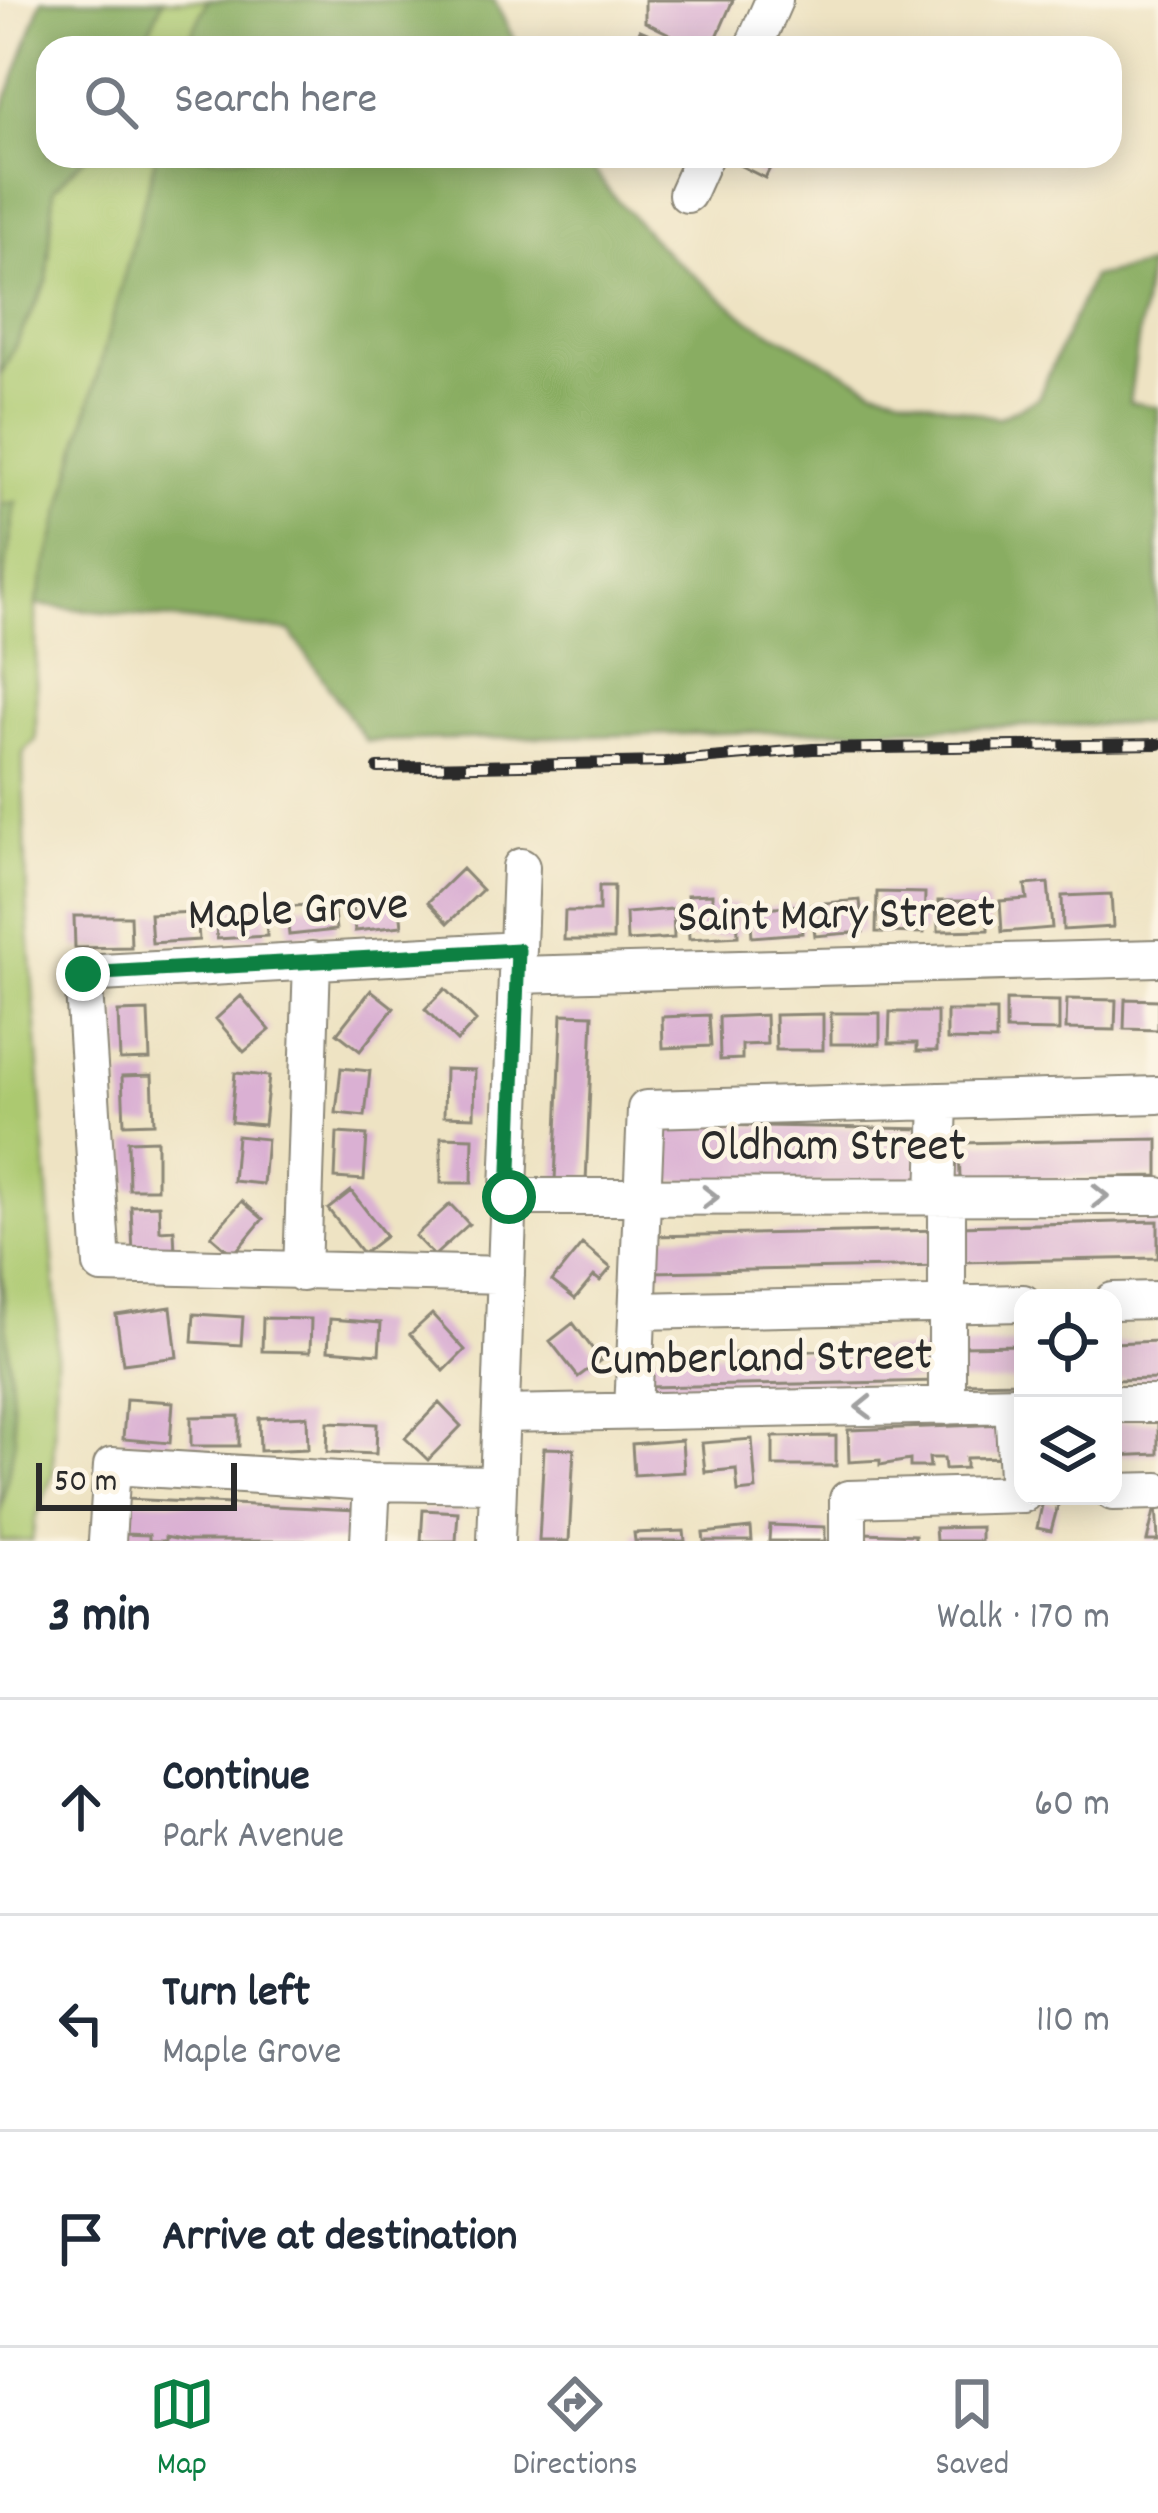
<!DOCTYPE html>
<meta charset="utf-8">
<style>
:root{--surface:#fff;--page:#f6f6f7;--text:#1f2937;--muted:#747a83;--line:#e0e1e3;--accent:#0b8043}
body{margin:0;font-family:Dekko,sans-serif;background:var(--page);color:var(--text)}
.controls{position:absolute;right:36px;bottom:36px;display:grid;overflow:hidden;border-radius:24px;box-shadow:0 6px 30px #0003}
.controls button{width:108px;height:108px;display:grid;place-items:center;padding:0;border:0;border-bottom:3px solid var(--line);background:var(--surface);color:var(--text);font:60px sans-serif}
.scale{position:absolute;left:36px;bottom:30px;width:201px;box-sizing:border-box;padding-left:12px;border:6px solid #2b2b2b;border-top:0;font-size:33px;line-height:42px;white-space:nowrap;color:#2b2b2b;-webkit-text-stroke:9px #fcf5e5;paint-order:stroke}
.stop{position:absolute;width:36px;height:36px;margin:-27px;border:9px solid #0b8043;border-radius:50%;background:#fff}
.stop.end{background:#0b8043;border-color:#fff;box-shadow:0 3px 12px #0008}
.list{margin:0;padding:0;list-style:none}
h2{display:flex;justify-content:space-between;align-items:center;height:156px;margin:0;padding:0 48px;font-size:51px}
h2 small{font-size:39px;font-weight:400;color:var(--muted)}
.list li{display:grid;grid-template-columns:78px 1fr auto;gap:36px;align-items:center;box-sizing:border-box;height:216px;padding:0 48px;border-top:3px solid var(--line)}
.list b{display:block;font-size:45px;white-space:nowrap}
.list p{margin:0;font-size:39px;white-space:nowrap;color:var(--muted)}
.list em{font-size:39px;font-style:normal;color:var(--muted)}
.icon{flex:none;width:66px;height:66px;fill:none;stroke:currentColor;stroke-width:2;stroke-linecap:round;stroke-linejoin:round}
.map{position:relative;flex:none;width:1158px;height:1541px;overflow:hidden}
.search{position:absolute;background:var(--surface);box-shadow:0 6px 30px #0003;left:36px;right:36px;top:36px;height:132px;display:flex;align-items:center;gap:30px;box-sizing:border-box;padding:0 42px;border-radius:36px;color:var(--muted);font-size:45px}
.sheet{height:804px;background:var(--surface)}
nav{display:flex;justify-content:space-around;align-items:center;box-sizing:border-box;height:168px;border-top:3px solid var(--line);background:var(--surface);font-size:33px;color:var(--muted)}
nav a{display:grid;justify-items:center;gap:6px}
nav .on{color:var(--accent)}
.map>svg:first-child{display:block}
.green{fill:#acc970;stroke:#6c7a4e;stroke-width:3}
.forest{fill:#89ad62;stroke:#5a6c46;stroke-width:3}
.building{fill:#dab0d3}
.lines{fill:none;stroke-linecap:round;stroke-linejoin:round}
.minor-casing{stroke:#8c8777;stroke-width:40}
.minor{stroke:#fff;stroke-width:36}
.rail-casing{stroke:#2b2b2b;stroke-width:12}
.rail{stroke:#fcf5e5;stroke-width:8;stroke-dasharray:22;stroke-linecap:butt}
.oneway{stroke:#a0a0a0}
.route{stroke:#0b8043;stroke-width:15}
.labels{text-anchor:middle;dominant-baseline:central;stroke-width:9;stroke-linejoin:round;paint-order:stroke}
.street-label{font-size:48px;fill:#2b2b2b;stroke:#fcf5e5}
</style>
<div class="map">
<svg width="1158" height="1541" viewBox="0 0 1158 1541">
<rect width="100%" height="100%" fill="#fcf5e5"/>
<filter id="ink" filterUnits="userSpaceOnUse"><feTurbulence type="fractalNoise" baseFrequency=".00833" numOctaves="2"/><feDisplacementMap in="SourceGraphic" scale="24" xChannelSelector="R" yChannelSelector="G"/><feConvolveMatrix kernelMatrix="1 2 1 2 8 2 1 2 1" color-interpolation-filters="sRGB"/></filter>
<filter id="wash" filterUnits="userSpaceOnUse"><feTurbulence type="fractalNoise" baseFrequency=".004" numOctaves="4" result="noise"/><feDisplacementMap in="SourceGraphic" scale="48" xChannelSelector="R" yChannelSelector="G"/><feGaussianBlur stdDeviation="2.7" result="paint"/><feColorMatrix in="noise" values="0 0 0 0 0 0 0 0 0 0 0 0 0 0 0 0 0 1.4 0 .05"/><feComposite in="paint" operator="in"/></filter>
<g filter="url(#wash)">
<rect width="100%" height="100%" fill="#eee3c3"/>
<path class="green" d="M163 0H208L185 48H141Z
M86 156H156L36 605V740L23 753V770L27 904 57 1315 53 1474 35 1521 32 1541H0V1513L14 1441 0 1447V605L16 503 0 505V376L47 281 54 189Z"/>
<path class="forest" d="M42 0H163L141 48H48V156H86L54 189 47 281 0 376V118Z
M208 0H494L518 48H185Z
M156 156H585L608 190 664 251 749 320 874 388 998 418 1038 398 1092 277 1149 265 1129 402 1158 407V723L366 741 290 631 36 605Z
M16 502 0 605V505Z
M0 1245 15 1440 0 1513Z"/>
<g id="blocks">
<path class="building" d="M645 0H733L712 48H698L645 22Z
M640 30 682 48H632Z
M721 156H776L765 178Z
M462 869 482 890 448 923 428 902Z
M1048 883 1052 928 1002 932 1000 901 1027 899 1025 885Z
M599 886H614L613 940H564L565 911H599Z
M877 892 925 893 924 933 876 932Z
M712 894V906L737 904 738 936 689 939 687 895Z
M1111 894 1113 927 1063 930 1062 896Z
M399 898 402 926 355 931 352 903Z
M860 900 863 932 815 936 811 904Z
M938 901H988V930L938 931Z
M333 902 336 930 289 935 286 907Z
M800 905 802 933 752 937 750 909Z
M266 907 267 936 217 939 215 910Z
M673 909 674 938 627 941 626 913Z
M197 912 199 940 152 943 150 914Z
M74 916H130L131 947 75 948Z
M445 989 476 1021 457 1041 425 1009Z
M371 990 394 1008 360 1051 337 1033Z
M241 996 270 1030 244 1052 216 1019Z
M1067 999 1116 1000 1115 1030 1066 1029Z
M1125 999 1158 1000V1030L1124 1029Z
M1006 1000 1059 1001V1031L1006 1030Z
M148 1011 150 1059 120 1060 118 1012Z
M947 1011H996V1041L947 1040Z
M890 1012H937V1051H917V1043H889Z
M831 1013H880V1044H831Z
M562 1014 593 1015 586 1182 555 1181Z
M823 1014V1050H776L775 1015Z
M709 1015 711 1046 663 1048 662 1017Z
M766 1015 767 1044 742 1045V1059L720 1060 719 1017Z
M341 1068 370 1071 365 1116 336 1113Z
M445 1069 475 1070 474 1117 444 1116Z
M235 1073 269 1076 264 1125 231 1122Z
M152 1075 154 1123 124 1124 122 1076Z
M658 1124 930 1129 929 1185 657 1181Z
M337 1133 367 1135 364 1180 335 1178Z
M237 1136 267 1139 263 1184 233 1181Z
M441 1137 473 1138 472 1183H441Z
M1158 1139V1176L960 1180 959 1143Z
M157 1140V1189H129L128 1141Z
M351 1191 386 1236 363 1254 328 1209Z
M242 1201 263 1219 233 1255 211 1236Z
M450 1204 469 1224 434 1256 415 1236Z
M159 1205 160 1231 174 1230 175 1253 133 1255 131 1206Z
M1158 1221V1258L959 1262 958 1226Z
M943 1230V1266L652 1272 651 1236Z
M582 1244 611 1268 600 1281 594 1276 575 1299 552 1281Z
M171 1307 177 1357 123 1364 116 1315Z
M194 1314 243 1317 241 1345 192 1342Z
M432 1314 465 1350 444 1371 410 1334Z
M263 1318 311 1319 310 1352 262 1351Z
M330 1319 381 1323 379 1354 328 1350Z
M573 1323 601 1360 578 1377 550 1341Z
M1158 1341V1379L1113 1380V1343Z
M1023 1345V1382L959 1383V1346Z
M939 1348 940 1381 647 1387 646 1355Z
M126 1399 173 1402 170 1443 123 1439Z
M439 1403 461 1426 428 1460 405 1438Z
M239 1416V1446H191V1417Z
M307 1416 308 1449 260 1451 259 1418Z
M1158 1421V1454L1113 1456V1422Z
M328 1422 377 1424 376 1454 327 1452Z
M1006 1424 1008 1457 966 1458V1468L945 1469 944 1458H929L930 1467H910V1460L880 1465V1460L849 1462 848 1430Z
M836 1436V1466H773V1437Z
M752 1439 756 1490 738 1492 736 1469 705 1472 702 1443Z
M682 1440 684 1472 634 1475 632 1444Z
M544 1448 574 1449 569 1541H539Z
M125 1499 357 1510 356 1541H186L165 1537V1541H149V1535L123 1534Z
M1043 1501 1058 1505 1051 1531 1037 1528Z
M1156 1503 1158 1541H1147Z
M423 1510 458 1512 456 1541H421Z
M770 1525 825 1527V1541H769Z
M981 1527V1541H936L935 1528Z
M751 1528 752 1541H704L703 1533Z
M684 1531 685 1541H635L634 1533Z
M864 1533 915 1535V1541H863Z"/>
</g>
</g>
<g filter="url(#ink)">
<use href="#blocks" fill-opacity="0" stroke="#8c8777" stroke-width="3"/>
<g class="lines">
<g class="minor-casing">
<path id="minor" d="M753 48 774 0
M687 194 704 156
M517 975 1158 958
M509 1197 1158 1196
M936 1197 939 1101
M302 1273 312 960
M506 1275 102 1265 83 974 518 950
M1113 1301 1158 1300
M638 1311 1023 1303
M1013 1404 1018 1494
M1113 1404H1158
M947 1406V1197
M633 1411 646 1109 1158 1095
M501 1414 1023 1404
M1113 1492 1158 1491
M107 1541 112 1466 372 1482 498 1484
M369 1541 372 1482
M496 1541 521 867
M848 1541V1499L1023 1494"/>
</g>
<use href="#minor" class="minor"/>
<g class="rail-casing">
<path id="rail" d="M378 768 665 762 813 749 1158 744"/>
</g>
<use href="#rail" class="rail"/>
</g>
<defs><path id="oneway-chevron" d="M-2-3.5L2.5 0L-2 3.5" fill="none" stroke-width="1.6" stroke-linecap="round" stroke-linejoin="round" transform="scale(3)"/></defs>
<g class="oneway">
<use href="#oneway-chevron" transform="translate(1100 1196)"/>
<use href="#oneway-chevron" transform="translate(710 1197)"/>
<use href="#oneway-chevron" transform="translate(864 1407) rotate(179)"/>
</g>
</g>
<g class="lines" filter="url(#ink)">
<path class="route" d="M83 974 518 950 509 1197"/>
</g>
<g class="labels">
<g class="street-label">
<text transform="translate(298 913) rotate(-3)">Maple Grove</text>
<text transform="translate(836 918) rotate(-1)">Saint Mary Street</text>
<text x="833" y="1149">Oldham Street</text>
<text transform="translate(761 1361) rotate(-1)">Cumberland Street</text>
</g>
</g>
</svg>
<div class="controls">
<button><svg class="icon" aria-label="locate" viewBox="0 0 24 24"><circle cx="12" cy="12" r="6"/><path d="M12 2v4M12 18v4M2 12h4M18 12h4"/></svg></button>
<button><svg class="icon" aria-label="layers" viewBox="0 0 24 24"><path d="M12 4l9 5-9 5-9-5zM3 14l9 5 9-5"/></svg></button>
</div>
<div class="scale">50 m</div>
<div class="stop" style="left:509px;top:1197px"></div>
<div class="stop end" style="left:83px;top:974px"></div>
<div class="search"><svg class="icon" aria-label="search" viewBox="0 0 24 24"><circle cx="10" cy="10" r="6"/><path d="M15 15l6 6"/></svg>Search here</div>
</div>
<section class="sheet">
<h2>3 min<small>Walk · 170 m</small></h2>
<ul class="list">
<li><svg class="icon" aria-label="ahead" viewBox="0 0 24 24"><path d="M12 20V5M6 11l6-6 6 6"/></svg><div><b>Continue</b><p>Park Avenue</p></div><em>60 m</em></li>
<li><svg class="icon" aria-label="left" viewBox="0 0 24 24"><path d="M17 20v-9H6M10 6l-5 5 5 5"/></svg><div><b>Turn left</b><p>Maple Grove</p></div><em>110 m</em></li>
<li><svg class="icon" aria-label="arrive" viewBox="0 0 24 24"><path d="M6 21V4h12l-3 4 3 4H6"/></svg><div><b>Arrive at destination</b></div></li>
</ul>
</section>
<nav>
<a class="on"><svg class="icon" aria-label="map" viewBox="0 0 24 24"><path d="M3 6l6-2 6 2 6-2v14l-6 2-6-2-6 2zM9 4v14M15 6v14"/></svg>Map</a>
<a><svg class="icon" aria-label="directions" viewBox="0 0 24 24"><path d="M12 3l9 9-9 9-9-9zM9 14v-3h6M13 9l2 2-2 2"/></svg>Directions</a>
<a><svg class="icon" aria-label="saved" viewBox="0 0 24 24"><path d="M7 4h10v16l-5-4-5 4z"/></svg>Saved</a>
</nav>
